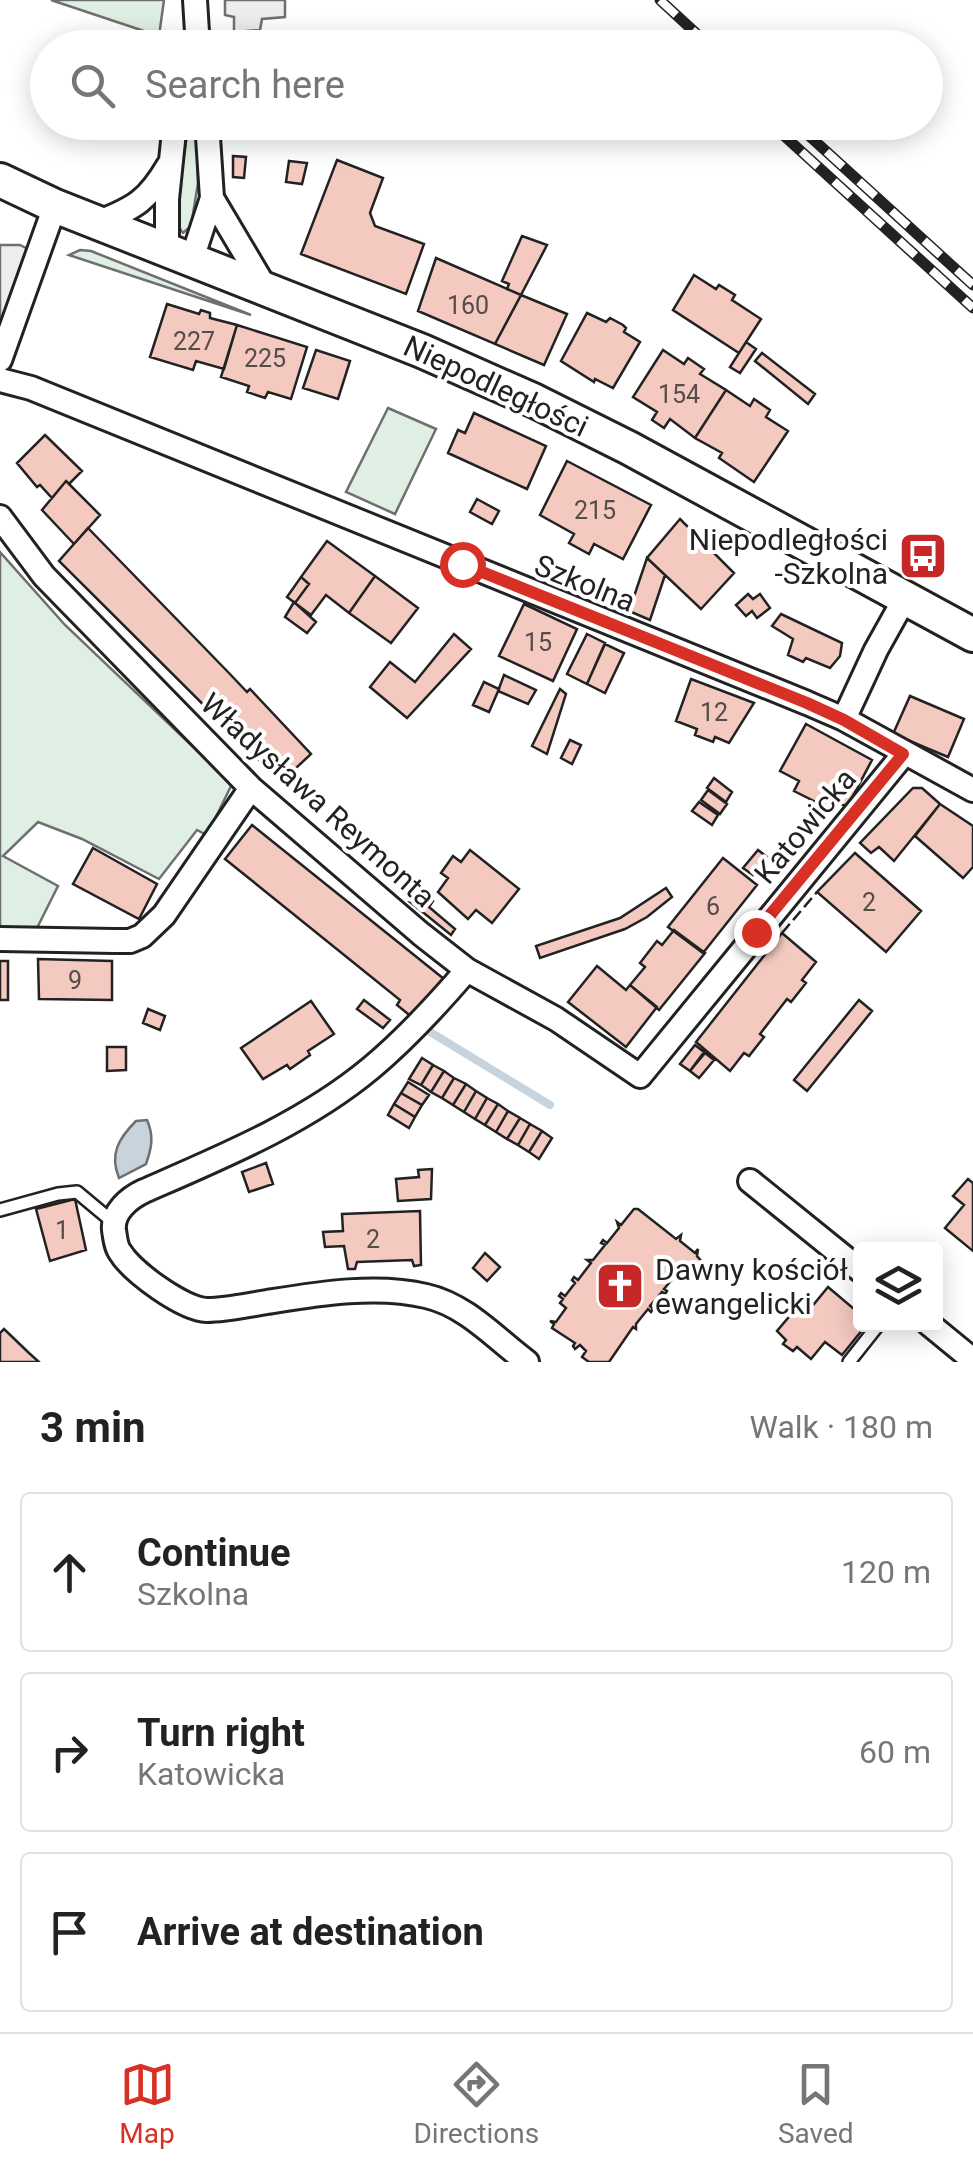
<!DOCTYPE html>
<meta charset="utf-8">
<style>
:root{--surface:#fff;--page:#f2f2f2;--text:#222;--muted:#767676;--line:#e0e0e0;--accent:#d93025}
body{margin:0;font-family:Roboto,sans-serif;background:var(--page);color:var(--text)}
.controls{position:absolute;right:30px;bottom:30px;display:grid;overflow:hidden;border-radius:10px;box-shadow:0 5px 25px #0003}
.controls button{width:90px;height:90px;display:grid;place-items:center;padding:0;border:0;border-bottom:2px solid var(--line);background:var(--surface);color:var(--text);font:50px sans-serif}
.stop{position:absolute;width:30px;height:30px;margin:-22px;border:8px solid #d93025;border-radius:50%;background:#fff}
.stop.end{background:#d93025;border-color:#fff;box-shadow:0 2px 10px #0008}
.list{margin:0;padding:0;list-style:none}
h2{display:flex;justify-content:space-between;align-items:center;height:130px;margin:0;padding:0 40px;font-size:42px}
h2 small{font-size:32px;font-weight:400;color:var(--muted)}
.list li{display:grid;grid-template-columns:65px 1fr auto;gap:30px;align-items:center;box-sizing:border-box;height:160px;margin:0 20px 20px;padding:0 20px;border:2px solid var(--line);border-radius:10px}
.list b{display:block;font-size:38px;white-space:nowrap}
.list p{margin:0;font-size:32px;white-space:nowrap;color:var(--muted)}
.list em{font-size:32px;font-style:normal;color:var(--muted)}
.icon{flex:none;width:55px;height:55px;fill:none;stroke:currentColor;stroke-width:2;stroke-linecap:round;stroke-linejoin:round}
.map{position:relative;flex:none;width:973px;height:1362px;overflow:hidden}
.search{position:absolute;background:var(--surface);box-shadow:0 5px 25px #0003;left:30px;right:30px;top:30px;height:110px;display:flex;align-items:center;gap:25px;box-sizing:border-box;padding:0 35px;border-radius:55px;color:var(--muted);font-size:38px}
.sheet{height:670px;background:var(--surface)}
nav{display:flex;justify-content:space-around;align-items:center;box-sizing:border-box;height:140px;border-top:2px solid var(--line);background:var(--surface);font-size:28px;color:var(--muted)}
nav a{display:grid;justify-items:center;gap:5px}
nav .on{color:var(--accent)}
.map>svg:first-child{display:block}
.green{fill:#e0efe3;stroke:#6f6f6f;stroke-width:2.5}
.parking{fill:#ededed;stroke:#6f6f6f;stroke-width:2.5}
.water{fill:#c7d3dd;stroke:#6f6f6f;stroke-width:2.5}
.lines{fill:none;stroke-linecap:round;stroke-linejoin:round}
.stream{stroke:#c7d3dd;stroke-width:8}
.building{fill:#f3c9c0;stroke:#222;stroke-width:2.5}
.lane-casing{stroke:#222;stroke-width:16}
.street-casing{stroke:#222;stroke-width:28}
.secondary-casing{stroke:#222;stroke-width:38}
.lane{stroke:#fff;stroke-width:11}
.street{stroke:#fff;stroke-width:22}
.secondary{stroke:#fff;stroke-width:32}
.rail-casing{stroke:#222;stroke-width:11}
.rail{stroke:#fff;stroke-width:8;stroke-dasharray:22;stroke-linecap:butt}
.fence{stroke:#222;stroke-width:2.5;stroke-dasharray:12 5;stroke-linecap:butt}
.route{stroke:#d93025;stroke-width:12}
.labels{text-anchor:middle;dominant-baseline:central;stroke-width:8;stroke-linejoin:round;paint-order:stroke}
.number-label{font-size:25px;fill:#564c4a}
.street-label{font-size:30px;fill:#222;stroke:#fff}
.poi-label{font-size:30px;fill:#222;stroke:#fff;text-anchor:end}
</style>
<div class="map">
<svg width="973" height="1362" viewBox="0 0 973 1362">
<rect width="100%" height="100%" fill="#fff"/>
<path class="green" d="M51 0H164L159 36Z
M189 123H197L198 183 191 226 183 233 176 223 175 211Z
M80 250 91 251 251 315 69 255Z
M388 408 436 429 395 514 346 492Z
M0 552 65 625 232 784 207 835 197 830 159 879 82 839 38 822 3 856 58 886 37 928H0Z"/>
<path class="parking" d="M225 0H285V17L262 19 260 30 234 32V17L225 15Z
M0 245H20L38 254 0 359Z"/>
<path class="water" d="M147 1120C154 1136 152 1147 146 1164L119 1178C109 1154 119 1138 136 1121Z"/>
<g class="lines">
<path class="stream" d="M422 1027 550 1105"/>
</g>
<path class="building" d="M232 122H283V128L232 129Z
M233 156 246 157 244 178 233 177Z
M337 160 383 178 370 213 375 226 424 244 406 294 301 254Z
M289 161 307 163 302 184 286 182Z
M522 236 547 245 521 295 507 289 509 284 502 281Z
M436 258 521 295 495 344 418 311Z
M694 275 716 289 719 285 735 295 732 300 761 319 739 353 673 310Z
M521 295 567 314 544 365 495 344Z
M167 304 199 314 201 310 210 313V318L237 325 224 369 196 361 193 370 150 357Z
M587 313 606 322 610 318 623 325 626 328 624 332 640 342 613 388 595 379 594 382 561 361Z
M237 325 307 347 291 399 268 392 265 398 247 392 249 386 221 377Z
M746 342 756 349 740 373 730 367Z
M316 350 350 361 338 399 303 388Z
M663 350 684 364 688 358 704 369 700 374 726 390 695 438 670 419 664 428 652 420 657 412 633 397Z
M762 353 815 394 808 404 755 361Z
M726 390 750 406 754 399 770 410 766 417 788 431 754 482 719 458 722 453 695 438Z
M474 413 546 446 527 489 448 453 458 430 465 433Z
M45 435 82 471 69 484 66 481 52 498 40 485 37 487 17 463Z
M567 461 651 505 623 559 594 544 589 554 569 543 574 534 540 515Z
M66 481 100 515 74 544 42 510Z
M477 499 499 511 492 524 470 512Z
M680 519 734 573 701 609 647 558Z
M88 528 228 672 247 692 250 689 311 754 281 782 59 561Z
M327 541 375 576 349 613 326 595 311 615 295 603 309 584 301 577Z
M647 558 665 575 650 620 629 611Z
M375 576 418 608 391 643 349 613Z
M301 577 309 584 295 603 287 597Z
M748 594 753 599 760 594 770 608 757 618 752 611 746 616 736 605Z
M294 602 316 622 307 633 285 617Z
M524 604 577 629 553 681 499 656Z
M781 614 842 643 840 656 830 668 806 658 803 662 788 655 793 639 772 626Z
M454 634 471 649 407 718 370 687 390 662 415 682Z
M587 634 605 643 587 684 567 674Z
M605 644 624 653 605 693 587 684Z
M504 675 536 690 528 704 498 691Z
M691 679 754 703 729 743 715 737 713 742 695 735 697 729 676 721Z
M484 682 499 689 489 712 473 705Z
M560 689 566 694 547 754 532 746Z
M910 696 964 719 948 757 893 734Z
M806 724 872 760 847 807 828 797 824 806 794 791 799 781 780 771Z
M570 740 581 745 572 764 561 758Z
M714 778 732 792 726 802 707 788Z
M913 788H922L940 804 894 861 879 847 871 853 860 843Z
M708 790 727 804 720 814 701 800Z
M699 802 718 815 712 825 692 811Z
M940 804 973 826V867L963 878 915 836Z
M252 825 444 979 413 1018 397 1005 400 1000 225 859Z
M93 848 157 884 139 919 73 884Z
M470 850 519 889 492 923 476 910 468 919 438 892 448 878 441 873 453 856 461 862Z
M758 850 767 857 753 875 743 868Z
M855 853 921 911 886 952 817 892Z
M723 858 757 885 703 953 668 927Z
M666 888 672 897 647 917 625 929 540 958 536 946 620 918Z
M418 889 433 901 429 907 455 929 451 935 409 901Z
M674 930 705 953 659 1010 630 985 645 967 640 963 657 941 662 945Z
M782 933 816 962 802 980 806 983 791 1002 787 999 760 1034 764 1037 749 1056 744 1053 730 1071 696 1042Z
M38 959 112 961V1000L39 999Z
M0 961H8V1000H0Z
M597 966 626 990 630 985 657 1007 626 1047 568 1002Z
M364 1000 390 1020 383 1028 357 1009Z
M859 1000 872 1011 807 1091 794 1080Z
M311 1001 334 1034 308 1051 310 1055 290 1069 287 1065 263 1079 241 1048Z
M148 1009 165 1016 160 1030 143 1023Z
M695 1045 704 1052 690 1071 680 1064Z
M107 1047H126V1070L107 1071Z
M705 1053 714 1060 699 1078 690 1071Z
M422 1058 433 1065 421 1085 409 1079Z
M433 1065 444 1071 431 1092 421 1085Z
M444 1071 454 1078 442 1098 431 1092Z
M454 1078 466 1084 453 1105 442 1098Z
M408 1082 429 1095 422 1105 401 1093Z
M466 1084 476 1091 464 1112 453 1105Z
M476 1091 487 1098 475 1119 464 1112Z
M401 1093 422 1105 415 1117 394 1104Z
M487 1098 498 1104 485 1125 475 1119Z
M394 1104 415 1117 409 1128 388 1115Z
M498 1104 508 1111 496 1132 485 1125Z
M508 1111 520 1118 507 1139 496 1132Z
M520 1118 530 1124 518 1145 507 1139Z
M530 1124 542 1131 529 1152 518 1145Z
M542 1131 552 1138 539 1159 529 1152Z
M266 1163 273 1184 249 1192 242 1172Z
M432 1169 431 1199 398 1201 396 1179 419 1177 418 1170Z
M968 1179 973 1183V1251L945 1228 964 1205 953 1196Z
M75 1199 86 1250 50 1261 36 1209Z
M634 1209H638L676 1239 681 1235 680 1241 695 1253 698 1249 697 1256 703 1263V1273L698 1279 690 1280 681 1275 674 1277 664 1289 667 1291 665 1294 662 1292 650 1306 653 1309 651 1312 648 1309 636 1324V1329L633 1327 609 1362H589L582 1357 586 1351 580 1345 575 1349 573 1346 575 1343 552 1328 554 1324 550 1321 556 1322 566 1308 560 1303 563 1299 559 1296 561 1293 565 1296 575 1283 572 1280 574 1277 578 1280 591 1263 587 1260H593L605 1245 601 1243 603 1240 607 1243 619 1228 617 1222 621 1225Z
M420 1211 421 1265 414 1266 412 1260 357 1262 355 1269H348L344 1246 325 1247 323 1232 343 1231 342 1214Z
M485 1253 500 1267 487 1281 473 1268Z
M828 1287 860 1314V1324H867L842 1355 825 1342 811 1359 797 1347 793 1351 783 1344 786 1340 777 1331 805 1298 814 1304Z
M4 1329 29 1353 39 1362H0V1333Z"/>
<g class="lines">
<g class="lane-casing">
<path id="lane" d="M0 1210 58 1194 77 1192 113 1222
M849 1362 879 1324"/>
</g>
<g class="street-casing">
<path id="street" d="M195 0 198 48
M212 198 266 289
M99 222C135 208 148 200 168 166
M167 250V199L175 122
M192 259 212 198 207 122
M0 360 55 206
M0 380 31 388 807 703 844 719 973 790
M0 517 44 576 251 788 421 934 467 970 556 1019 640 1076 903 755
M844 719 876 650 905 598
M0 939 115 941H130L142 936 164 915 251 788
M467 970C437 1005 407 1038 371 1068 305 1123 222 1157 144 1191 129 1198 112 1212 114 1230 115 1237 116 1247 120 1252 132 1272 183 1309 207 1310 226 1310 248 1305 267 1302 317 1294 376 1284 426 1296 466 1305 495 1338 527 1362
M750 1181 860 1270
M929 1324 973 1360"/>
</g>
<g class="secondary-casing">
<path id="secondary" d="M0 180 55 206 422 351 535 401 629 448 973 635"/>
</g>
<use href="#lane" class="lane"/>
<use href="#street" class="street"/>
<use href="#secondary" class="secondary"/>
<g class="rail-casing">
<path id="rail" d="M660 0 712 48
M769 122 973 308
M794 122 973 285"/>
</g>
<use href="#rail" class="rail"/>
<path class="fence" d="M782 933 817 892"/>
</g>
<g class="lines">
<path class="route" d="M462 564 807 703 844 720 903 754 756 932"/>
</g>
<defs>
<g id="bus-square" transform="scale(2.5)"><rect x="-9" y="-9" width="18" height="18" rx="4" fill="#c62828" stroke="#fff"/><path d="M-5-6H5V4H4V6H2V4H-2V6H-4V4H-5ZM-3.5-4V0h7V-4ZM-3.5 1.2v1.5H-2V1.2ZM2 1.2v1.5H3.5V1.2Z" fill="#fff"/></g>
<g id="church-square" transform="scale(2.5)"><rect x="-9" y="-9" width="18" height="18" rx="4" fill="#c62828" stroke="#fff"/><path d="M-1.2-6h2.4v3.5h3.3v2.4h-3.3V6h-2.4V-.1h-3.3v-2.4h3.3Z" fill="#fff"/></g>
</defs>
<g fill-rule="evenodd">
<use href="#bus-square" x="923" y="556"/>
<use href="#church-square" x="620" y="1286"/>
</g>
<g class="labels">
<g class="number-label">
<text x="468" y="305">160</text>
<text x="194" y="341">227</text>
<text x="265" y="358">225</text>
<text x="679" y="394">154</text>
<text x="595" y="510">215</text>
<text x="538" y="642">15</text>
<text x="714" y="712">12</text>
<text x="869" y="902">2</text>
<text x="713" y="906">6</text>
<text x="75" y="980">9</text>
<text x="62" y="1230">1</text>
<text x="373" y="1239">2</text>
</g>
<g class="street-label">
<text transform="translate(496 386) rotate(25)">Niepodległości</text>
<text transform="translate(585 583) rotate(22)">Szkolna</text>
<text transform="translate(318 800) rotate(42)">Władysława Reymonta</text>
<text transform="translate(805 826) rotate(-50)">Katowicka</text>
</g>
<g class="poi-label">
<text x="888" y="539">Niepodległości<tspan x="888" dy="34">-Szkolna</tspan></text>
<text x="655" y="1269" text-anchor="start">Dawny kościół<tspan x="655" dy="34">ewangelicki</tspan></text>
</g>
</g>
</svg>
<div class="controls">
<button><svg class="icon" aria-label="layers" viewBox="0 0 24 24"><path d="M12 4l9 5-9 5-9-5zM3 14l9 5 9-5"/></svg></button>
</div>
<div class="stop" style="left:462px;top:564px"></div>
<div class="stop end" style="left:756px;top:932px"></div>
<div class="search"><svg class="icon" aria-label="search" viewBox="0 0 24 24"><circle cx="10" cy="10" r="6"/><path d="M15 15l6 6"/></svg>Search here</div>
</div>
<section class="sheet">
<h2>3 min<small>Walk · 180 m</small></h2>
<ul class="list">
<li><svg class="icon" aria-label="ahead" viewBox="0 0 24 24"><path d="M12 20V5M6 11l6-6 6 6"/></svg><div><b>Continue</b><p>Szkolna</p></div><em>120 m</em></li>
<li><svg class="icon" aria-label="right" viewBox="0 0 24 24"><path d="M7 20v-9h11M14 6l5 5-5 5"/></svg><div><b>Turn right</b><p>Katowicka</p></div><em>60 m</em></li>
<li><svg class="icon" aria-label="arrive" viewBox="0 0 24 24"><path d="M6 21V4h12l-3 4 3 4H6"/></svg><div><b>Arrive at destination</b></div></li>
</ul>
</section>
<nav>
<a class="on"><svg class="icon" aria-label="map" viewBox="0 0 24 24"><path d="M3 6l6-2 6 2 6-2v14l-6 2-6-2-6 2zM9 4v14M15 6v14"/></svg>Map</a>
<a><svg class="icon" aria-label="directions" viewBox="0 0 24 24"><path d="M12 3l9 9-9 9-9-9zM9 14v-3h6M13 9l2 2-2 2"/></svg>Directions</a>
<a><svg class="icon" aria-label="saved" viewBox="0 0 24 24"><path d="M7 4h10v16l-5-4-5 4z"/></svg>Saved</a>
</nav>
